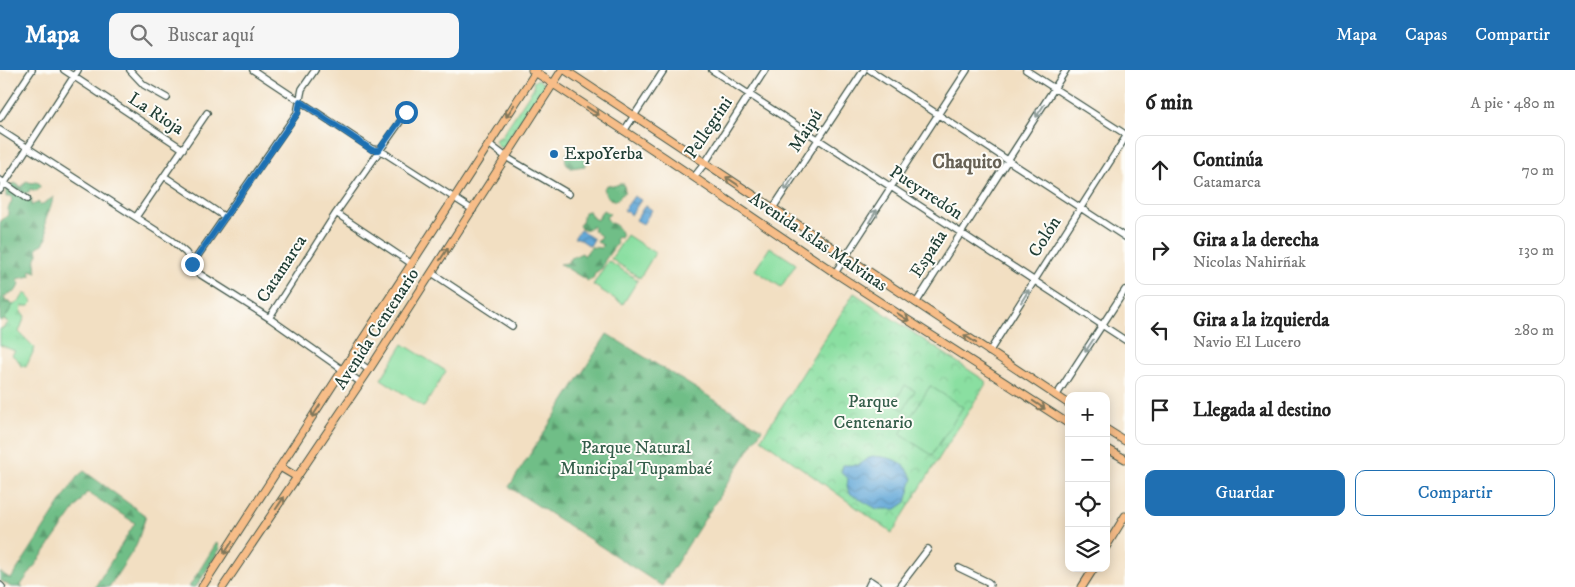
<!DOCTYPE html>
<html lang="es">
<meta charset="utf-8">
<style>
:root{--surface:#fff;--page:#f6f6f6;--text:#222;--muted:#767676;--line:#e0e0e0;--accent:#1f6fb2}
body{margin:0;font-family:"IM FELL DW Pica",serif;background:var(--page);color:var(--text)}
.controls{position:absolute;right:15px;bottom:15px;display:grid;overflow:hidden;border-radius:10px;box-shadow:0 2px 12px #0003}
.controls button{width:45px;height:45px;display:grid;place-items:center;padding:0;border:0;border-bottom:1px solid var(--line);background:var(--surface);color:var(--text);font:25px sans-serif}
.stop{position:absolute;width:15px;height:15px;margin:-11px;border:4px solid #1f6fb2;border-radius:50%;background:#fff}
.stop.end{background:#1f6fb2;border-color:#fff;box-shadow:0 1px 5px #0008}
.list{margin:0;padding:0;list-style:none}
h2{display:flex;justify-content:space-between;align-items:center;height:65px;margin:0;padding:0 20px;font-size:21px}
h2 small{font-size:16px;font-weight:400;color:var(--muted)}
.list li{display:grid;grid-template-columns:32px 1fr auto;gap:15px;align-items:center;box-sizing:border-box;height:70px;margin:0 10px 10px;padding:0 10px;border:1px solid var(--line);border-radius:10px}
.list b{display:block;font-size:19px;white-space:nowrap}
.list p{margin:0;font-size:16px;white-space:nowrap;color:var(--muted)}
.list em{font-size:16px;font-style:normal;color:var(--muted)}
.actions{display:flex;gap:10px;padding:15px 20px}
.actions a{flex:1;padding:11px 0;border:1px solid var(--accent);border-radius:10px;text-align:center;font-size:18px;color:var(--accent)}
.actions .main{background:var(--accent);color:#fff}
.icon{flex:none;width:28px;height:28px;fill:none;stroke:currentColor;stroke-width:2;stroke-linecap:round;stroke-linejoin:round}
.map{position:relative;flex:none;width:1125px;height:517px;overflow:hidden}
header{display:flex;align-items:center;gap:30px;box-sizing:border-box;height:70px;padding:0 25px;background:var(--accent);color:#fff}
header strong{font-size:24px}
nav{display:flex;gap:28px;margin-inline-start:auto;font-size:18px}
.search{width:350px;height:45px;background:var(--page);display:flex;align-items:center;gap:12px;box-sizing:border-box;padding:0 18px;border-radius:10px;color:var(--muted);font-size:19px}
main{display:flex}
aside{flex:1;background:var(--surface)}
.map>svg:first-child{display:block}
.grass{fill:url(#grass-tufts);stroke:#548e6a}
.forest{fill:url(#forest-firs);stroke:#477e5e}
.park{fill:url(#park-crowns);stroke:#548e6a}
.garden{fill:#8adfa1;stroke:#548e6a}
.water{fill:url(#water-waves);stroke:#417286}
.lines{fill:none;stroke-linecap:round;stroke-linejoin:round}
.minor-casing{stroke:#3f5549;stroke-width:8}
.major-casing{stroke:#3f5549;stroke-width:9}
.minor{stroke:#fff;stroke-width:5.5}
.major{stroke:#f7bd88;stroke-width:7}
.oneway{stroke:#80775a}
.oneway2{stroke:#8f9e9a}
.route{stroke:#1f6fb2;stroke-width:6}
.poi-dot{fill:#1f6fb2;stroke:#fdfcf7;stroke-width:2}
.labels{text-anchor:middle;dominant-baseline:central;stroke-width:4;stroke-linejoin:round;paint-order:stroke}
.street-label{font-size:18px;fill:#1f3d34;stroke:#fdfcf7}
.poi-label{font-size:18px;fill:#1f3d34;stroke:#fdfcf7;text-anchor:start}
.park-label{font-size:18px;fill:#345d4a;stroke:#fdfcf7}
.neighbourhood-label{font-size:19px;font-weight:bold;fill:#676256;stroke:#fdfcf7}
</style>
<header>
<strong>Mapa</strong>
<div class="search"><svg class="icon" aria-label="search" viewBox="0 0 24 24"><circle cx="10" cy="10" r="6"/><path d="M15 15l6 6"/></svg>Buscar aquí</div>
<nav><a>Mapa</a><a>Capas</a><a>Compartir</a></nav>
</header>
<main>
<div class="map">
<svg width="1125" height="517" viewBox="0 0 1125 517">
<defs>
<pattern id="grass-tufts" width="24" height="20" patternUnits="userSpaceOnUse" patternTransform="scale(1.25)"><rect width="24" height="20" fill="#8adfa1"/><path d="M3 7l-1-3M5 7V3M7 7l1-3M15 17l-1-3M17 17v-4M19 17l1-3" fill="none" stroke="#77c08b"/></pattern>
<pattern id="forest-firs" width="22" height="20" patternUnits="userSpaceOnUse" patternTransform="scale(1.25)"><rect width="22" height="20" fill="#6fbe87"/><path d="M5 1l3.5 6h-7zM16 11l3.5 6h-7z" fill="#5b9c6f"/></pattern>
<pattern id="park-crowns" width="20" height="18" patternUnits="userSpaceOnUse" patternTransform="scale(1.25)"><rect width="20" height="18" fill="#8adfa1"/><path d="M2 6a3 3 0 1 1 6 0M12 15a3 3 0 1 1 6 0" fill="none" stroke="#77c08b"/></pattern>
<pattern id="water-waves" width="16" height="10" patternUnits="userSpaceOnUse" patternTransform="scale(1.25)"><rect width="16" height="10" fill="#63a8d8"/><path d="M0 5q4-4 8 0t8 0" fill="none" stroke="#518ab0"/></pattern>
</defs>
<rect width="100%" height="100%" fill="#fdfcf7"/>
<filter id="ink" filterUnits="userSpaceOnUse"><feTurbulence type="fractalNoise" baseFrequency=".02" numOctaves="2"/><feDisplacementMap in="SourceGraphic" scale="10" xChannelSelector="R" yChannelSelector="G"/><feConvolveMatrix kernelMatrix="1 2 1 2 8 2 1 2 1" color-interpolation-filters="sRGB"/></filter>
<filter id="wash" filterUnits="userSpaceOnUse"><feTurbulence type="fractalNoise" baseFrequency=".0096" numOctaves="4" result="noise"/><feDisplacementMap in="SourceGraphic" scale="20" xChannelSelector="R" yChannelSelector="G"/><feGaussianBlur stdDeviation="1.12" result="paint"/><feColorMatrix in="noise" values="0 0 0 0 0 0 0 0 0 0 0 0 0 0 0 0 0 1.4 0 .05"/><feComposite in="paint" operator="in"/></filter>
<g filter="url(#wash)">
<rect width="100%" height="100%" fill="#f2dfc2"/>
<path class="grass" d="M538 9 545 15 546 18 540 21 507 71 508 75 506 78 499 77 495 71 496 69 501 67 534 17 533 12Z
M24 224H27L33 232 29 236H22L21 243 25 246 19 262 35 278 26 297 21 296 18 290 12 285 15 281 0 275V259L4 258 9 252 4 250 13 235 19 232Z"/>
<path class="forest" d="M570 81 576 82 585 88V96L571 98C565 95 565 90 566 84Z
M26 111 32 113 35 112 39 113 40 117 36 121 30 119 29 122 24 123 32 129 31 136 38 132 41 135 54 127 45 152 47 168 43 174 37 177 38 184C34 190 35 196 37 202L30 200 31 206 17 209 20 214 15 222 8 224 3 228 13 235 4 250 0 251V155L1 151 8 145V139L12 131 11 126 6 127V119L14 113 22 117Z
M619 114H624L625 122C623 123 621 126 619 128 612 135 605 125 604 118L607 115 614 116Z
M603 140 610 144 606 147 610 153C617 154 620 159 622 166L621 168 617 167 616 170 617 173 605 190 602 198 595 203 593 209 588 211 560 194 567 193 571 188 582 183 584 186 591 177 601 178 603 175 597 172 601 166 593 160 594 158 593 156 585 160 581 159 579 155 582 152 584 142 589 141 593 148 597 150Z
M607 264 762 359 662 516 509 417Z
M84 401 146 446 136 476 109 517H95L135 453 87 422 21 515 23 517H11L0 510V502L11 509 77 407Z
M217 472 220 479 196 517H189Z"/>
<path class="park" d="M854 223 987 312 892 463 761 369Z"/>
<path class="garden" d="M627 165 655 183 640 208 611 189Z
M770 177 796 194 781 217 755 200Z
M608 191 638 210 623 234 593 215Z
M403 274 446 301 424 337 381 309Z
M905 315 915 321 903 340 894 333Z
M930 316 963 337 932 385 900 364Z"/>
<path class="water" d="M634 126 641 130 631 145 624 140Z
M645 135 652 140 643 154 636 150Z
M580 160 594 169 590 176 578 168H574Z
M872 386C893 388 901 389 913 408L906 432 896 439H877L849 423 847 416 848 408 841 403 843 395H858Z"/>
</g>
<g filter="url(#ink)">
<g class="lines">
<g class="minor-casing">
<path id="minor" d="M64 0 183 79
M130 0 144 15 167 28
M253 0 372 79 379 80 386 84 473 140
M712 0 1125 270
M870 0 1125 167
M1026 0 1125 64
M0 48 32 0
M0 60 171 170 186 183 198 203 269 248 336 143 407 42
M624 61 664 0
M489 74 506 87 569 124
M164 106 225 147
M694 107 705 93 765 0
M0 110 27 129
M0 120 78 0
M773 138 864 0
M336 143 412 194
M136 147 207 43
M192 194 297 43 302 19 315 0
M432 203 512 256
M835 203 967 0
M916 233 1066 0
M269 248 360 312
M989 282 1125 68
M351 287 369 300
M1056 326 1125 220
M959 498 988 512 990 514 989 517
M0 515 2 517
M868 517 871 511 880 517
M899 517 928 479"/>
</g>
<g class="major-casing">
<path id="major" d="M532 0 664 87 835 203 1069 354
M565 0 1069 334
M1106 359 1125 371
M1106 378 1125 389
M280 397 297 407
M1106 477 1125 446
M202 517 537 0
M223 517 369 300 562 0
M1082 517 1094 498"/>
</g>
<use href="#minor" class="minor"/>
<use href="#major" class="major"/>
</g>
<defs><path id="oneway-shaft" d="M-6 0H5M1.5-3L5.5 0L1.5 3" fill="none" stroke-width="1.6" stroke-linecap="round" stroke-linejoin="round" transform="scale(1.25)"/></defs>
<g class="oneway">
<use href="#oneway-shaft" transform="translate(510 41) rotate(123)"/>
<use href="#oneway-shaft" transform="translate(593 41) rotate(33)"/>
<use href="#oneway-shaft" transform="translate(732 111) rotate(-146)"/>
<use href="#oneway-shaft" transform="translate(444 184) rotate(-57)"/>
<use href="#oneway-shaft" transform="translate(903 247) rotate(33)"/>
<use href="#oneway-shaft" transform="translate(970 269) rotate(-146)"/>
<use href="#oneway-shaft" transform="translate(1039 335) rotate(34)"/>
<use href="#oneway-shaft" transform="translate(316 341) rotate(123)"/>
<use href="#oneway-shaft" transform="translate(280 433) rotate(-56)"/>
<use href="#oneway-shaft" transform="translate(228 478) rotate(123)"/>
</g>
<g class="oneway2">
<use href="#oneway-shaft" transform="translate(1040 41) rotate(123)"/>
<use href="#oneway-shaft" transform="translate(789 114) rotate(123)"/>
<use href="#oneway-shaft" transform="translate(873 146) rotate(-57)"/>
<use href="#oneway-shaft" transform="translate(1025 226) rotate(-58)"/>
<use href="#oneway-shaft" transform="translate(1089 276) rotate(123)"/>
</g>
</g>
<g class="lines" filter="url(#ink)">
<path class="route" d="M192 194 298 43 300 31 372 80H379L406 42"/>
</g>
<circle class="poi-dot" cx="554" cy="84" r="5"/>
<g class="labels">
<g class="street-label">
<text transform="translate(156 44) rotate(33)">La Rioja</text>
<text transform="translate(709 58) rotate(-56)">Pellegrini</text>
<text transform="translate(806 61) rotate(-57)">Maipú</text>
<text transform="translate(926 123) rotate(33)">Pueyrredón</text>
<text transform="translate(1045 167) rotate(-58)">Colón</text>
<text transform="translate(818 172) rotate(34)">Avenida Islas Malvinas</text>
<text transform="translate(929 184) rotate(-57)">España</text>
<text transform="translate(282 199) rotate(-57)">Catamarca</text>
<text transform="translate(377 259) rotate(-57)">Avenida Centenario</text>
</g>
<g class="poi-label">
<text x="564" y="84">ExpoYerba</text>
</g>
<g class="park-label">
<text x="873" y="332">Parque<tspan x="873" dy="21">Centenario</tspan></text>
<text x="636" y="378">Parque Natural<tspan x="636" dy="21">Municipal Tupambaé</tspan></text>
</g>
<g class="neighbourhood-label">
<text x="967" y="92">Chaquito</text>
</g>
</g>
</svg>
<div class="controls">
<button>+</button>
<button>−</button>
<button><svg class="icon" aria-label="locate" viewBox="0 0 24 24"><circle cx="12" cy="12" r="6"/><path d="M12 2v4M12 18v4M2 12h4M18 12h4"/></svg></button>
<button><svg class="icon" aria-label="layers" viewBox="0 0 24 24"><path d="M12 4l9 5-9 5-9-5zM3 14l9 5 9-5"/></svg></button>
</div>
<div class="stop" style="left:406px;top:42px"></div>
<div class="stop end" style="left:192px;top:194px"></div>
</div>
<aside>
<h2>6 min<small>A pie · 480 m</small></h2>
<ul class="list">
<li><svg class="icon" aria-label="ahead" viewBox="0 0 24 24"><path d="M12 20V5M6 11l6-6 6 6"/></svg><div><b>Continúa</b><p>Catamarca</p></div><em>70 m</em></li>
<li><svg class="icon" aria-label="right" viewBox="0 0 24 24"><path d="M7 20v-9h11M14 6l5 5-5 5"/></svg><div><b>Gira a la derecha</b><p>Nicolas Nahirñak</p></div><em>130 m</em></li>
<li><svg class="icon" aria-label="left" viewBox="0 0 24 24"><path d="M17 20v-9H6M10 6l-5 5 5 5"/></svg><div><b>Gira a la izquierda</b><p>Navio El Lucero</p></div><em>280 m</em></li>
<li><svg class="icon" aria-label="arrive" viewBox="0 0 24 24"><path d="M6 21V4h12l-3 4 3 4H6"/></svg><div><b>Llegada al destino</b></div></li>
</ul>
<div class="actions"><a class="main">Guardar</a><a>Compartir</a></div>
</aside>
</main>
